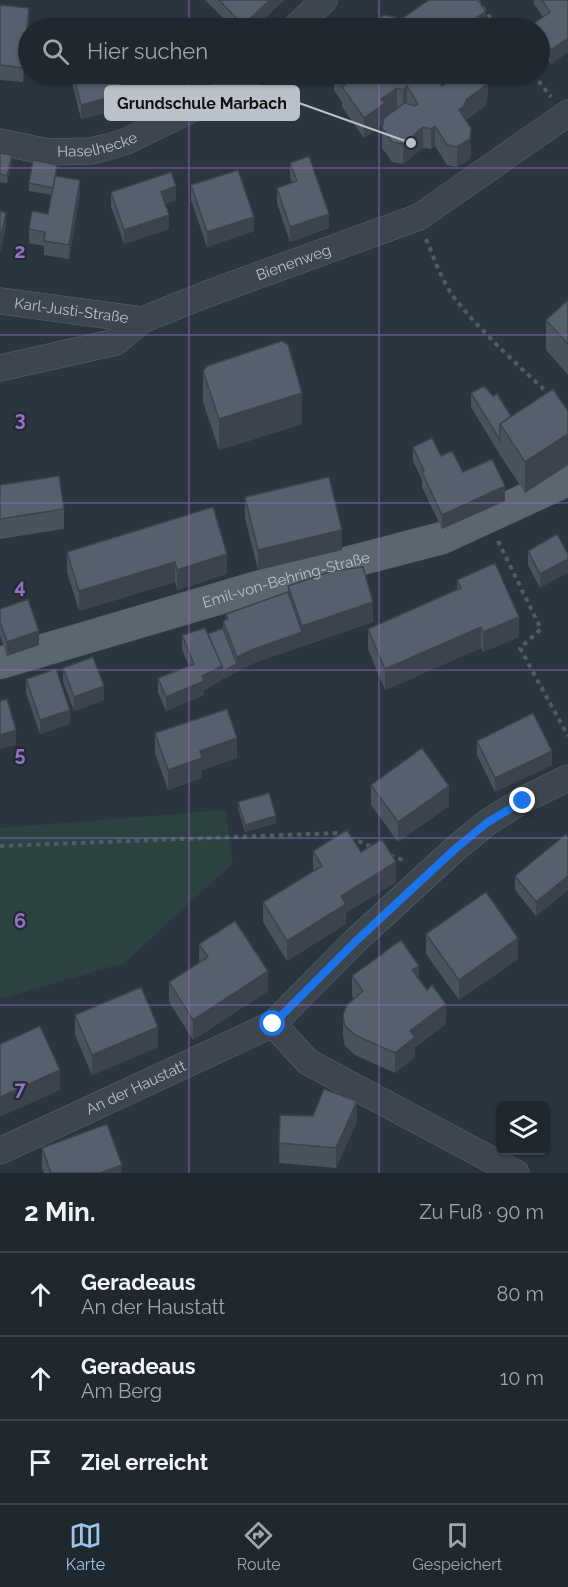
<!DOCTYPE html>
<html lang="de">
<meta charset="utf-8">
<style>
:root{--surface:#20282f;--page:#2d343b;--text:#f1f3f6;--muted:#a2a6aa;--line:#3d444b;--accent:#9cc3ed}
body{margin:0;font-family:Raleway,sans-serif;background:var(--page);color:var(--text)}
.controls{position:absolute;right:18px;bottom:18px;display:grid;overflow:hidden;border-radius:9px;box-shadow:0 2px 4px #0004}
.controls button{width:54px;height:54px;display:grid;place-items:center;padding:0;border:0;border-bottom:2px solid var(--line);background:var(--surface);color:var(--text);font:30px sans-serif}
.stop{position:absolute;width:18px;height:18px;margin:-14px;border:4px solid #1a73e8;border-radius:50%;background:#fff}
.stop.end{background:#1a73e8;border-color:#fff;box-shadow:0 2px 6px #0008}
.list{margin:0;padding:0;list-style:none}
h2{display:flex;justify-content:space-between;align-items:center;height:78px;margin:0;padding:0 24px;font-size:26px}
h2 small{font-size:20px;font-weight:400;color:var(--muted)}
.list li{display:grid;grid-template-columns:39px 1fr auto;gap:18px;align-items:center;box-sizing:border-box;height:84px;padding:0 24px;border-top:2px solid var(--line)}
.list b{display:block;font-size:22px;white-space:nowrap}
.list p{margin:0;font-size:20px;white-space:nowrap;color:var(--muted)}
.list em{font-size:20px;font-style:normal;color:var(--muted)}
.icon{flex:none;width:33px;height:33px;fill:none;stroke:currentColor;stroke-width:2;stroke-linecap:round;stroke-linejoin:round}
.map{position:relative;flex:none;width:568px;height:1173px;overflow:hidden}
.search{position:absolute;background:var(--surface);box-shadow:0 2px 4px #0004;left:18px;right:18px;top:18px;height:66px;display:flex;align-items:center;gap:15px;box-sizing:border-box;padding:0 21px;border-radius:33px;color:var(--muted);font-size:22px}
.sheet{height:330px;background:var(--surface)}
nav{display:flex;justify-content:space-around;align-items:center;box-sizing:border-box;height:84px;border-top:2px solid var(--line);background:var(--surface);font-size:16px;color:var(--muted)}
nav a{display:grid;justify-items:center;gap:3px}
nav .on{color:var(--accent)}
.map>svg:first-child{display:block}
.green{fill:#2c4241}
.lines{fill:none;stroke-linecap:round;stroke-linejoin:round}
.minor-casing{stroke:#5b646c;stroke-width:27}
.major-casing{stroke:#4a525b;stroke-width:33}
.path{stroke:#4c5e5f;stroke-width:4;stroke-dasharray:4.5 4.5;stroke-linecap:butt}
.minor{stroke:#3d464f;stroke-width:26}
.major{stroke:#5c666f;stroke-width:32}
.wall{fill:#49535d}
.shaded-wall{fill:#3c434c}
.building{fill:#55606c;stroke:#3c434c;stroke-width:1.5}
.route{stroke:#1a73e8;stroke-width:8}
.grid{fill:none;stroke:#976fc4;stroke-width:1.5;stroke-opacity:0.55}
.labels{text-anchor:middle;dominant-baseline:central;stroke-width:4.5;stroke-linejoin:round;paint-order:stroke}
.street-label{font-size:15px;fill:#bac1c9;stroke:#222b34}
.grid-label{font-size:20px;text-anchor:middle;font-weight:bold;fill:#976fc4;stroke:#222b34;stroke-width:4.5;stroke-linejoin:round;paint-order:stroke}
.leader{fill:none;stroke:#bac1c9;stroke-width:2}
.callout-dot{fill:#bac1c9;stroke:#222b34;stroke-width:2}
.callout{fill:#bac1c9;stroke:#bac1c9;stroke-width:2}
.callout-label{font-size:16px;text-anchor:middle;font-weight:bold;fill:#111}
</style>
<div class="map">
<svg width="568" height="1173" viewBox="0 0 568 1173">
<rect width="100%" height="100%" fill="#2a353f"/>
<path class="green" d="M226 810 233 863 124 963 0 999V828Z"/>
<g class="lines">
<g class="minor-casing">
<g id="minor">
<path d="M295 28 324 0"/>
<path id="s1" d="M0 142 48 152 91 151 108 147 127 141 225 93 251 74"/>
<path id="s2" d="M0 301 142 320"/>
<path id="s3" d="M0 368 116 342 142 320 207 294 419 217 568 113"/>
<path d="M273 1024 308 1062 516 1173"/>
<path id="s4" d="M0 1151 273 1024 355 941 455 849 488 822 523 800 568 778"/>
</g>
</g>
<g class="major-casing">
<g id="major">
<path id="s5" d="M0 663 285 579 442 538 568 480"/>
</g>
</g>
<path class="path" d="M477 0 498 28
M533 74 551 97
M426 239C435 260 442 282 456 300 484 335 518 365 550 395
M498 541 541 629 520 648 568 736
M0 846 338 833 375 848
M390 855 405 861"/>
<use href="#minor" class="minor"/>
<use href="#major" class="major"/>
</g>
<path class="wall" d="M205 0H284L255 28H233Z
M534 0H568V52L551 64 540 47V28H533V24L543 17 534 4Z
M0 5 29 23 23 82 0 80Z
M70 74H117L122 109 81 119Z
M334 74H436V78L442 86 488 94 486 105 466 120 471 149 470 159 457 167 447 165 435 146 431 149 423 148 403 164 392 162 382 148V125L364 138 342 107V102L334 90Z
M0 153 12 162 7 183 0 182Z
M290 163 329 228 290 242 277 203V188L292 183 290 177Z
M57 173 56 176 80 194 69 259 44 255V246L29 243V229L48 214 52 195 29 191V183Z
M191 185 254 231 207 247 191 200Z
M111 192 176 200 165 204 169 229 124 244 111 206Z
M568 300V375L546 350V320Z
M203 371 302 424 219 450 203 402Z
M471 393 511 416 568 411V465L525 493 500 455 471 407Z
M413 447 441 456 463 472 505 501 442 529 422 487V480L413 461Z
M0 485 64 509V529L0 539Z
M245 497 342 550 258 570 245 518Z
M213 507 227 574 177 590 175 582 79 611 67 572V552Z
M557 534 540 588 528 565V551Z
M457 580 519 637 483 652 481 648 385 690 368 649V629L457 589Z
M288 586 373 622 254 663 223 679 222 676V680L204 690V695L166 711 158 692V678L189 666 182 650V635L208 634 223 628V621L226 620V614L288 592Z
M0 609 39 645 7 656 0 636Z
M63 668 104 700 74 711 63 682Z
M26 679 70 724 40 734 26 693Z
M155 733 237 758 202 770V778L168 790 155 753Z
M477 741 552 765 495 792 477 755Z
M371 785 449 806 398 842 371 805Z
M238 802 276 823 245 832 238 809Z
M568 837V890L536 916 515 890V876Z
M313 851 361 852 396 882 346 913V924L287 961 263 922V902L313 871Z
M426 934 518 959 459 1000 426 954Z
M199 944 268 991 193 1040 169 1002V982L199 963Z
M352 976 419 980 446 1024 415 1047V1057L395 1073 355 1055 345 1046 343 1036V1015L354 999 352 996Z
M75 1015 158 1047 92 1075 75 1035Z
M280 1115 357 1121 336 1168 279 1163Z
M42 1148 122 1173H44L42 1168Z"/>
<path class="shaded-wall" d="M270 0H284L255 28H243V25Z
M29 8V23L23 82V68Z
M486 11V28H462Z
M568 38V52L551 64V50Z
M488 74V94L486 105 466 120 459 110 466 100Z
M407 86V107L403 110V90Z
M397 88V108L385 117V123L364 138V118L381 99Z
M122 94V109L81 119V105Z
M435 126V146L431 149V129Z
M423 127V148L403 164V144Z
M471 128 470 159 457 167V147Z
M12 155V162L7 183V176Z
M80 180V194L69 259V245Z
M176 186V200L161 206V192Z
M6 213V227L0 254V240Z
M329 214V228L290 242V227Z
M169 215V229L124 244V230Z
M254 217V231L207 247V232Z
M302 393V424L219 450V419Z
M568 434V465L525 493V462Z
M505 486V501L442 529V515Z
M342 530V550L258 570V550Z
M227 554V574L177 590V570Z
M568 559V573L540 588V574Z
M175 562V582L79 611V591Z
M373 602V622L254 663 223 679V671L237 664V657L254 649 302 632V626Z
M519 617V637L483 652V632Z
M481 627V648L385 690V669Z
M39 631V645L7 656V642Z
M222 666V680L204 690V695L166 711V697Z
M104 686V700L74 711V697Z
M70 710V724L40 734V720Z
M16 730V745L0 749V735Z
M237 738V758L202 770V778L168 790V770L200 751Z
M552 751V765L495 792V778Z
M449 786V806L398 842V822Z
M276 816V823L245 832V825Z
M396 862V882L346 913V924L287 961V941L341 896Z
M568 876V890L536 916V902Z
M518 938V959L459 1000V980Z
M419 966V986L412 970Z
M268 971V991L193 1040V1020Z
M446 1004V1024L415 1047V1057L395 1073V1053L410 1031Z
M158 1027V1047L92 1075V1055Z
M60 1070V1090L0 1117V1097Z
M357 1101V1121L336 1168V1148Z
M122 1165V1173H100Z"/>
<path class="building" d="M219 0H270L243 25Z
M429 0H478L486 11 462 28H372L373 22 384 15 395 17 402 28 407 24 403 18Z
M542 0H568V38L551 50 540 33V28H536L533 24 550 12Z
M0 5 29 8 23 68 0 65Z
M73 74H117L122 94 81 105Z
M337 74H433L442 86 447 83 449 74H488L486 85 466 100 464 106 459 110 471 128 470 139 457 147 447 145 435 126 431 129 423 127 403 144 392 142 382 128 384 118 405 103 415 106 418 104 407 86 403 90 397 88 381 99 385 103 364 118 342 87 345 85Z
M0 153 12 155 7 176 0 174Z
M309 156 329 214 290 227 277 188 297 181 290 163Z
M33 160 57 165 53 188 29 183Z
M238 170 254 217 207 232 191 185Z
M171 172 176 186 161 192 169 215 124 230 111 192Z
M55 176 80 180 69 245 44 241 45 232 29 229 32 211 48 214Z
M0 211 6 213 0 240Z
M568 300V344L546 320Z
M282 341 288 345 302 393 219 419 203 371 207 366Z
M484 386 493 396 497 394 511 416 500 424V440L471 393Z
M553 389 568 411V434L525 462 500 424Z
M432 438 441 456 452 451 463 472 492 459 505 486 442 515 422 472 424 471 413 447Z
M59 476 64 509 0 519V485Z
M329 477 342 530 258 550 245 497Z
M213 507 227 554 177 570 175 562 79 591 67 552Z
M557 534 568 554V559L540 574 528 551Z
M495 563 519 617 483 632 481 627 385 669 368 629 461 588 457 580Z
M363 567 373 602 302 626 288 586 332 571Z
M288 592 302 632 254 649 237 657 223 621 228 619 226 614Z
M28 599 39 631 7 642 0 622V609Z
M205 628 222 666 202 676 204 681 166 697 158 678 194 664 182 635Z
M223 628 237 664 223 671 222 666 208 634Z
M93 657 104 686 74 697 63 668Z
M56 669 70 710 40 720 26 679Z
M7 699 16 730 0 735V701Z
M227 709 237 738 200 751 202 758 168 770 155 733Z
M533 713 552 751 495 778 477 741Z
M422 748 449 786 398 822 371 785Z
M269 793 276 816 245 825 238 802Z
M347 830 361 852 382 839 396 862 341 896 346 904 287 941 263 902 322 866 313 851Z
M566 834 568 837V876L536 902 515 876Z
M486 892 518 938 459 980 426 934Z
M235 921 268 971 193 1020 169 982 208 957 199 944Z
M401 940 419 966 412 970 427 990 432 985 446 1004 410 1031 415 1037 395 1053 355 1035 345 1026 343 1015 347 1005 363 991 352 976Z
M141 987 158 1027 92 1055 75 1015Z
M40 1026 60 1070 0 1097V1044Z
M324 1089 357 1101 336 1148 279 1143 280 1115 313 1116Z
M107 1124 122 1165 100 1173H51L42 1148Z"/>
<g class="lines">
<path class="route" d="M273 1024 356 941 455 849 488 822 523 801"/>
</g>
<path class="grid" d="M189 0V28M379 0V28M189 74V1173M379 74V1173M0 168H568M0 335H568M0 503H568M0 670H568M0 838H568M0 1005H568"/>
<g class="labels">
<g class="street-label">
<text stroke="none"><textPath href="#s1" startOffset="99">Haselhecke</textPath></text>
<text stroke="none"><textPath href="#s3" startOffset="315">Bienenweg</textPath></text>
<text stroke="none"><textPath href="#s2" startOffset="72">Karl-Justi-Straße</textPath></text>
<text stroke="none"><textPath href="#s5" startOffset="298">Emil-von-Behring-Straße</textPath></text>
<text stroke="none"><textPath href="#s4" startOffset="150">An der Haustatt</textPath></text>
</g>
</g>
<g class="grid-label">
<text x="20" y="258">2</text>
<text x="20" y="426">3</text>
<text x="20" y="593">4</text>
<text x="20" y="761">5</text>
<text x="20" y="928">6</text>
<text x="20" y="1096">7</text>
</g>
<path class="leader" d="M411 143L299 103"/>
<circle class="callout-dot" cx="411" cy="143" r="6"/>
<rect class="callout" x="105" y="86" width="194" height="34" rx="6"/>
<g class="callout-label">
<text x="202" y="109">Grundschule Marbach</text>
</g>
</svg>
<div class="controls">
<button><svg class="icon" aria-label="layers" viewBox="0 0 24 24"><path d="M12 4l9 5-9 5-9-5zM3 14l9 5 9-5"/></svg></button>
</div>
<div class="stop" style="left:273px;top:1024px"></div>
<div class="stop end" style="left:523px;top:801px"></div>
<div class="search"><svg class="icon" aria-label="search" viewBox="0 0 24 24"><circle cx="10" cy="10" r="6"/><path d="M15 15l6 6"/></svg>Hier suchen</div>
</div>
<section class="sheet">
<h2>2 Min.<small>Zu Fuß · 90 m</small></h2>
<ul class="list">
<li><svg class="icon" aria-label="ahead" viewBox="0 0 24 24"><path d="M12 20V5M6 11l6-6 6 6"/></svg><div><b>Geradeaus</b><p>An der Haustatt</p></div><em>80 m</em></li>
<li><svg class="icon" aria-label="ahead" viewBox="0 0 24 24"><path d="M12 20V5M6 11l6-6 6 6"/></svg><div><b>Geradeaus</b><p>Am Berg</p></div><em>10 m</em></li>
<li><svg class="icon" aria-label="arrive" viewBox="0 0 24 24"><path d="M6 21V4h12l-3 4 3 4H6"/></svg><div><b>Ziel erreicht</b></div></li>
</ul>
</section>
<nav>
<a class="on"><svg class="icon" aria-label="map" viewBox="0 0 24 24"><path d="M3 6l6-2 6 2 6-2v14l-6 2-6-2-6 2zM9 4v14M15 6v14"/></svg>Karte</a>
<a><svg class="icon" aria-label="directions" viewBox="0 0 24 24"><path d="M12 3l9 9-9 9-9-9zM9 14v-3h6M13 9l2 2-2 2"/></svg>Route</a>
<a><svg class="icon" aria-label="saved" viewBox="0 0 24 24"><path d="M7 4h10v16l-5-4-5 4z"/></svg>Gespeichert</a>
</nav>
